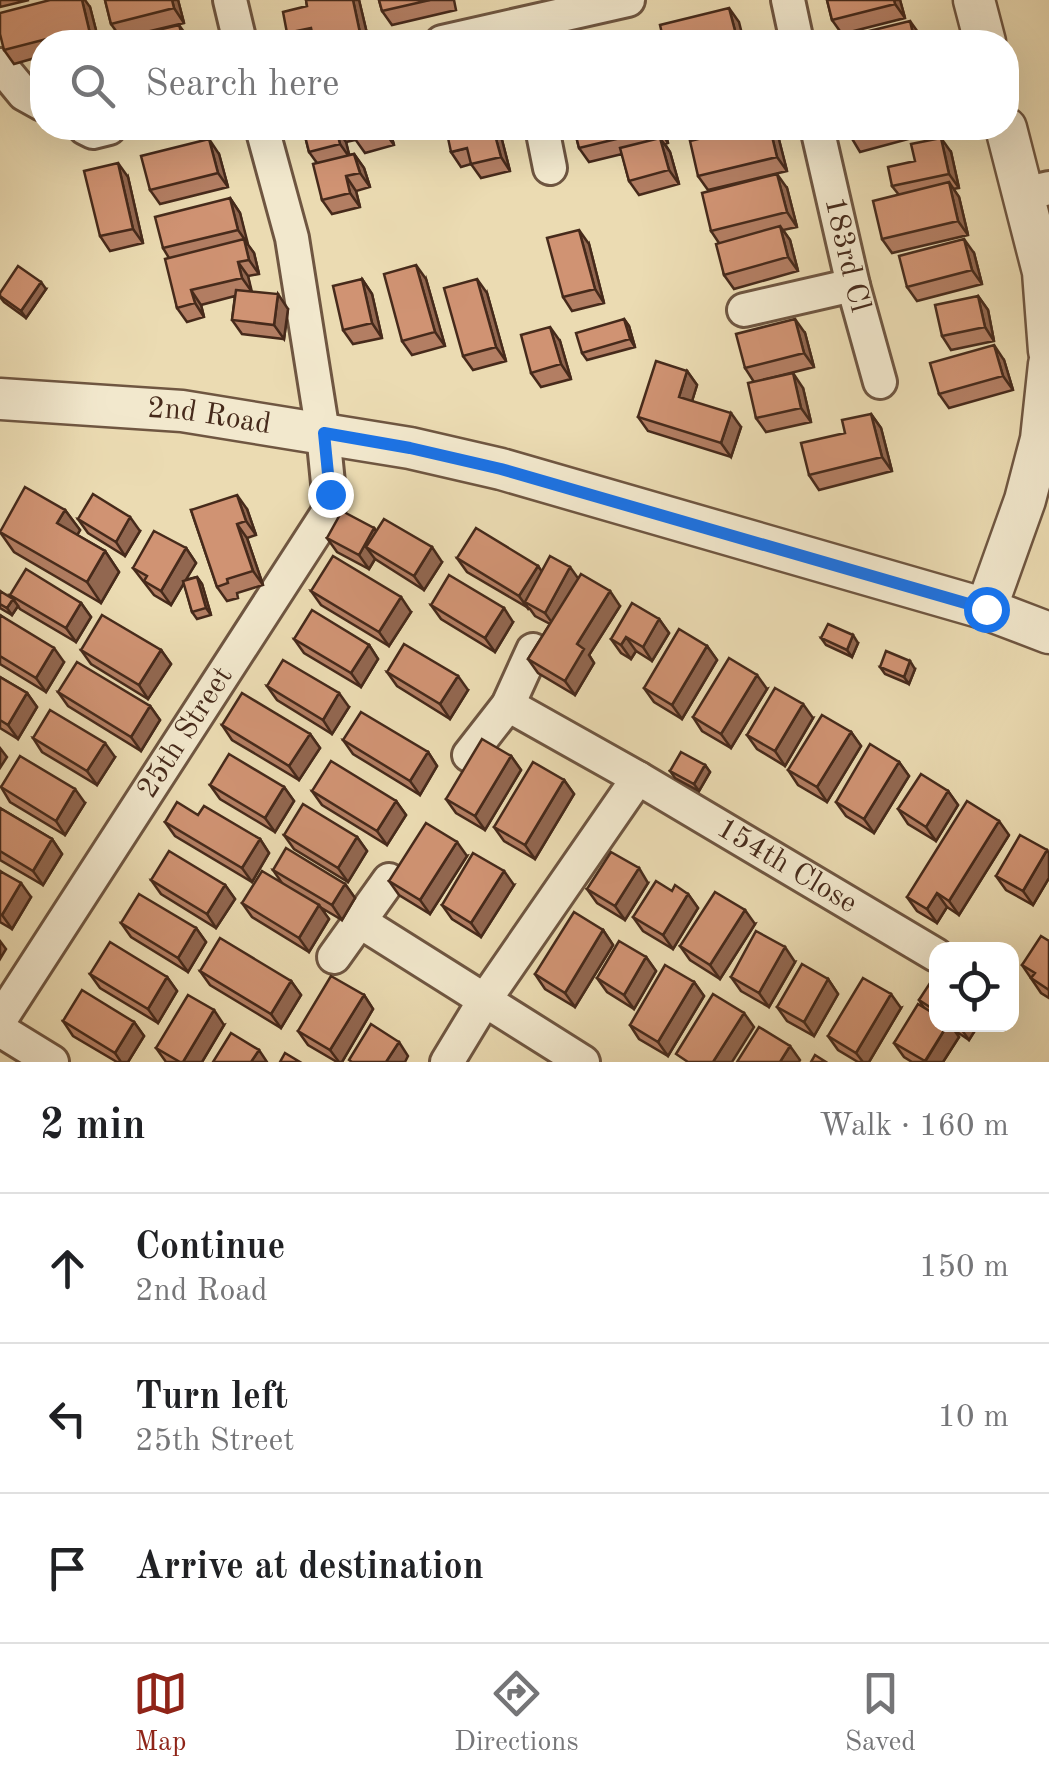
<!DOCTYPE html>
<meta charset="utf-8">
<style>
:root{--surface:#fff;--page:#f6f6f6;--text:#202124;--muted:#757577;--line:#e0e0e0;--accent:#8f2418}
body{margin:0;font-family:"Old Standard TT",serif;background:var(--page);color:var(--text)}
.controls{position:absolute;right:30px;bottom:30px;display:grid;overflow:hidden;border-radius:20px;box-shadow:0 10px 40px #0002}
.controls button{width:90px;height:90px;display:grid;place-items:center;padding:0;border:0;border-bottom:2px solid var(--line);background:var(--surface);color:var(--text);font:50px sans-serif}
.stop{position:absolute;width:30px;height:30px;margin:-22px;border:8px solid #1a73e8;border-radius:50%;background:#fff}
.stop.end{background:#1a73e8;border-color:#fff;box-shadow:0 2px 10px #0008}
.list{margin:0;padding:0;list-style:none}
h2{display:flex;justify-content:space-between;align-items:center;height:130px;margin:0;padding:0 40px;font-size:42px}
h2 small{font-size:32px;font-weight:400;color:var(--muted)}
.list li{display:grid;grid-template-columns:65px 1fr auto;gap:30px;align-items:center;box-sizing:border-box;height:150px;padding:0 40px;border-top:2px solid var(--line)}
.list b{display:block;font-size:38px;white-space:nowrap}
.list p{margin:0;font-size:32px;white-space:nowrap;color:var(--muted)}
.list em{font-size:32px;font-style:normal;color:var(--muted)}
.icon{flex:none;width:55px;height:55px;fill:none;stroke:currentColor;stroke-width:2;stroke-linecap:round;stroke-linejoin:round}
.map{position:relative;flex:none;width:1049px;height:1062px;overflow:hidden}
.search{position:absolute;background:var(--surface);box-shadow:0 10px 40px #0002;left:30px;right:30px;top:30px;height:110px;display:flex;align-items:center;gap:25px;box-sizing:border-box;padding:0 35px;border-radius:40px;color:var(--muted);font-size:38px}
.sheet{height:580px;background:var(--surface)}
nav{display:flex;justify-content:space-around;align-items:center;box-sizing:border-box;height:140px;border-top:2px solid var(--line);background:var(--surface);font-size:28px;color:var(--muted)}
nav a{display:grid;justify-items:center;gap:5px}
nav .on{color:var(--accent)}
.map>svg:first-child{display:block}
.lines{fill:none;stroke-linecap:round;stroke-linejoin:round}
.minor-casing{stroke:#6f5641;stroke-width:38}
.tertiary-casing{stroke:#6f5641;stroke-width:45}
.minor{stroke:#f2e8cd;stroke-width:32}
.tertiary{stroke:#f2e8cd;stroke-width:40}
.wall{fill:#b37e63;stroke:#462a1b;stroke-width:2.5}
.shaded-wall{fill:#926750;stroke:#462a1b;stroke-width:2.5}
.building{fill:#d09373;stroke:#462a1b;stroke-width:2.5}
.route{stroke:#1a73e8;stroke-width:12}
.labels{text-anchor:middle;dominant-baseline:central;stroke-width:9;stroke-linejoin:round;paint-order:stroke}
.street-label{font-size:30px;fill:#462a1b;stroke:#f2e8cd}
</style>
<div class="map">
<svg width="1049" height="1062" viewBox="0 0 1049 1062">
<rect width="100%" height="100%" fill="#ebdbb2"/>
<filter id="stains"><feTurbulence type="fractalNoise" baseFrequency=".002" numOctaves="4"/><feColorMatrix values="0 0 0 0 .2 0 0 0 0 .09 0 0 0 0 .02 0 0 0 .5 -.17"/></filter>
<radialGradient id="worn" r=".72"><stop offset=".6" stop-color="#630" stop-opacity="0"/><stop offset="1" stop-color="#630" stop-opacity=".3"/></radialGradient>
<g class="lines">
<g class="minor-casing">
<g id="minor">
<path d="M230 0 240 42"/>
<path d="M788 0 797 42"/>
<path d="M442 42 628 0"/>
<path d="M0 65 24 94 42 104"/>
<path d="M85 128 93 132 109 128"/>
<path d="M542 128 550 168"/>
<path id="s1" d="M817 128 853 285 880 382"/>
<path d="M1023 194 1049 188"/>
<path d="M744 310 853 285"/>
<path id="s2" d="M508 705 638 778 936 955"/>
<path d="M469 755 508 705 533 650"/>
<path d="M359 921 583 1062"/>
<path d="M334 957 389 880"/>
<path id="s3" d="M0 1020 327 514 330 503 323 433 292 238 262 128"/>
<path d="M0 1030 52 1062"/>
<path d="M447 1062 484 1001 638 778"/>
</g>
</g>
<g class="tertiary-casing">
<g id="tertiary">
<path d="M974 0 985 42"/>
<path d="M1006 128 1043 272 1049 351"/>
<path id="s4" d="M0 399 182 411 410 448 501 469 986 609 1049 633"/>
<path d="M986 609 1025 500 1041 439 1049 364"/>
</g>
</g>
<use href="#minor" class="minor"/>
<use href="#tertiary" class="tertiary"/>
</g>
<path class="wall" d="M0 0H29L0 7Z
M105 0H178L184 23 121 38 111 24Z
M306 0H359L369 42H294L287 33 307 6Z
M379 0H454L456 10 392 25 382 11Z
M827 0H900L905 18 842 34 832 20Z
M90 7 99 42H42V56L14 64 4 50Z
M303 128H352L355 140 346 142 349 155 354 154 364 168 370 187 356 191 360 207 332 214 322 200 317 163 309 152Z
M352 128H389L394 145 365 153 355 139Z
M574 128H664L668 143 665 144 670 152 679 184 639 195 629 181 622 154 589 162 579 148Z
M690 128H723L695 134Z
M735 128H776L787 171 708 190 698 176 736 130Z
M848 128H941L942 130 860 152 851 137Z
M502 140 510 171 481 178 471 164 461 167 451 152Z
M951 152 959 188 953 189 959 197 968 235 892 253 882 239 899 195 892 186Z
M219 154 228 187 160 204 150 190Z
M128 177 143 243 110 251 100 236Z
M787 188 797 227 783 230 790 240 798 271 734 289 724 275 719 243 711 231Z
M230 198 240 213 247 244 254 253 259 274 248 276 251 292 288 309 284 339 242 334 232 320 235 296 201 305 204 317 187 322 177 308 169 258 163 248Z
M589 244 604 303 572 311 563 297Z
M974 253 982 284 917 301 907 287Z
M362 279 372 294 382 338 353 344 343 330Z
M426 279 445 346 412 355 402 341Z
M46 289 26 318 4 302 0 297V293Z
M487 293 506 361 473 370 463 356Z
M978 296 988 310 994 341 951 350 942 336Z
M624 319 629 326 635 347 587 360 582 353Z
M805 333 814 367 763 380 803 388 811 422 766 432 756 418 754 382 745 368Z
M560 341 571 379 541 387 531 373Z
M1004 360 1013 390 949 408 939 394Z
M687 371 697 385 692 401 741 427 731 457 648 431 638 417Z
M871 414 881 428 892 471 819 490 809 475 845 433Z
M247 509 256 535 247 538 263 585 237 593 238 598 227 601 217 587 191 510Z
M65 510 80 530 77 535 105 551 119 572 101 603 14 552 0 532Z
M78 519 140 531 125 556 88 533Z
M374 528 376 531 442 562 424 590 375 559 369 569 337 552 327 538Z
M186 548 196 563 185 580 197 577 202 584 211 615 197 619 192 612 184 583 171 605 154 595 133 568Z
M457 558 538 566 541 571 578 578 620 606 589 655 594 663 575 695 538 673 528 659 550 624 535 616 530 609 467 572Z
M0 591 18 606 12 615 0 608Z
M311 591 411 612 389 646 321 605Z
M10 595 81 603 91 617 76 642 20 609Z
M431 605 513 622 495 652 441 619Z
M0 615 64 662 46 692 0 664Z
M659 619 669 633 652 661 636 651 631 659 621 653 611 639Z
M821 638 858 643 852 657 826 645Z
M294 639 369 645 378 659 361 687 304 653Z
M707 646 717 660 682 719 654 702 644 688Z
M81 650H161L171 664 148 699 91 664Z
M880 667 915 669 909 684 885 674Z
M387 672 468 690 450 719 397 686Z
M0 677 27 693 37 707 18 739 0 728Z
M267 686 349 707 332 734 277 700Z
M767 689 731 748 702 731 693 717Z
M58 692 150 706 160 720 141 751 68 706Z
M813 718 785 766 757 749 747 735Z
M222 725 310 734 320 748 299 780 232 740Z
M851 732 861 746 827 802 798 785 788 770Z
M33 738 115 757 97 785 42 752Z
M343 740 428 752 437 766 420 795 353 754Z
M511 756 521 770 485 830 456 813 446 799Z
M899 762 909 776 874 833 846 816 836 802Z
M705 765 710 772 699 791 675 778 670 771Z
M564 780 574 794 535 859 504 841 494 827Z
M210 785 284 787 294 801 275 832 220 799Z
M1 787 85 803 65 835 10 802Z
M312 791 396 801 406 815 387 845 322 805Z
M948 791 958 805 936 841 908 824 898 809Z
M0 808 52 839 62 854 43 885 0 860Z
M198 815 260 839 269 853 252 882 175 836 165 822Z
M284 835 357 837 367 851 348 882 294 849Z
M1009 835 959 915 947 907 937 923 917 911 907 897Z
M1049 853V878L1033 905 1006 890 996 876Z
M467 856 430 914 399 895 389 881Z
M273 870 345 884 355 898 342 920 320 907 329 919 309 952 252 917 242 903 282 883Z
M0 871 31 897 12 929 0 922Z
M151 880 225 885 235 899 216 928 161 894Z
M648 883 625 920 597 903 587 889Z
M514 885 481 937 452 919 442 905Z
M672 891 688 894 698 908 673 949 643 931 633 917Z
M121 923 196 928 206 942 188 972 131 937Z
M755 924 720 979 690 960 680 946Z
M603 930 613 945 575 1007 545 989 535 974Z
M1049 941V998L1041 993 1022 965Z
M646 957 656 971 634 1009 607 992 597 978Z
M795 962 769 1007 741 991 731 977Z
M200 971 291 981 301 995 281 1028 210 985Z
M90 974 167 977 177 991 158 1023 100 988Z
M828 979 838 994 814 1036 787 1021 777 1007Z
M694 982 704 996 668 1056 639 1039 630 1025Z
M936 983V1024H979L969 1040 954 1030 959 1037 943 1062H912L904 1057 894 1043 924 1008 919 1000Z
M364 995 373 1009 342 1062H337L308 1045 298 1031Z
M901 1008 869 1062H858L838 1050 828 1036Z
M63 1021 134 1022 144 1036 128 1062H117L73 1036Z
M224 1025 202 1062H166L156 1048Z"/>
<path class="shaded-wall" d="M82 0H85L90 7 99 42H92Z
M172 0H178L184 23 174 8Z
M353 0H359L369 42H366L360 33Z
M894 0H900L905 18 895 4Z
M729 8 739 22 744 42H738Z
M910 21 920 35 921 42H915Z
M179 25 189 39 190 42H184Z
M336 128 346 142 350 158 340 144Z
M346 128H352L355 140Z
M383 128H389L394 145 384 131Z
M493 128 502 140 510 171 501 157Z
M658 128H664L668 143Z
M770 128H776L787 171 777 157Z
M660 138 670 152 679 184 669 170Z
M941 138 951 152 959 188 949 174Z
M209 139 219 154 228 187 218 173Z
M354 154 364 168 370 187 360 173Z
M118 163 128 177 143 243 133 229Z
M777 174 787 188 797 227 787 212Z
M346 176 356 191 360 207 350 193Z
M949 182 959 197 968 235 958 221Z
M230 198 240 213 248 244 238 230Z
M780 226 790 240 798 271 788 257Z
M579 230 589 244 604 303 595 289Z
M244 239 254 253 259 274 249 260Z
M964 239 974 253 982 284 972 270Z
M238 262 248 276 252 292 242 278Z
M416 265 426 279 445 346 435 332Z
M362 279 372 294 382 338 372 323Z
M477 279 487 293 506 361 496 347Z
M41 282 46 289 26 318 21 311Z
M191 290 201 305 204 317 195 303Z
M278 294 288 309 284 339 274 325Z
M978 296 988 310 994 341 985 327Z
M624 319 629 326 635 347 630 339Z
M795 319 805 333 814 367 804 353Z
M550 327 560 341 571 379 561 364Z
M994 345 1004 360 1013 390 1003 376Z
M687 371 697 385 689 411 679 397Z
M793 373 803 388 811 422 801 408Z
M731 413 741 427 731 457 721 443Z
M871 414 881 428 892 471 882 457Z
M237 495 247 509 256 535 246 521Z
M65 510 80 530 72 544 57 523Z
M130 517 140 531 125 556 116 542Z
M237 524 247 538 263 585 253 571Z
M374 528 384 542 366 547 375 559 369 569 359 555Z
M432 547 442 562 424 590 414 576Z
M186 548 196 563 171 605 161 591Z
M105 551 119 572 101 603 87 582Z
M538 566 548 580 525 602 529 610 519 596Z
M570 567 580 581 555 627 545 613Z
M197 577 202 584 211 615 206 608Z
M610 591 620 606 589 655 594 663 575 695 565 681 577 644Z
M401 597 411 612 389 646 379 632Z
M13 599 18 606 12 615 7 608Z
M81 603 91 617 76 642 66 628Z
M504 608 513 622 495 652 485 638Z
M659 619 669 633 652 661 643 647Z
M853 635 858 643 852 657 847 650Z
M626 637 636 651 631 659 621 645Z
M369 645 378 659 361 687 351 673Z
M707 646 717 660 682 719 672 705Z
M54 648 64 662 46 692 36 678Z
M161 650 171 664 148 699 139 685Z
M910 661 915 669 909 684 904 677Z
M757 675 767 689 731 748 721 734Z
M458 676 468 690 450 719 440 704Z
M27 693 37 707 18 739 8 725Z
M339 693 349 707 332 734 323 720Z
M803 704 813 718 785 766 775 751Z
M150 706 160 720 141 751 131 737Z
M851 732 861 746 827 802 817 787Z
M310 734 320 748 299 780 289 766Z
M105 743 115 757 97 785 87 771Z
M0 748 7 757 0 768Z
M428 752 437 766 420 795 410 781Z
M511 756 521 770 485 830 475 816Z
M899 762 909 776 874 833 864 819Z
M705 765 710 772 699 791 694 784Z
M564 780 574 794 535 859 525 845Z
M284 787 294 801 275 832 265 818Z
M75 789 85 803 65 835 56 821Z
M948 791 958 805 936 841 926 827Z
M396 801 406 815 387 845 377 831Z
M999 821 1009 835 959 915 949 901Z
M357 837 367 851 348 882 338 868Z
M52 839 62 854 43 885 33 871Z
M260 839 269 853 252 882 242 868Z
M457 842 467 856 430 914 420 900Z
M1047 850 1049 853V878L1033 905 1023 891Z
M639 868 648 883 625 920 615 906Z
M504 871 514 885 481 937 471 923Z
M21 883 31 897 12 929 2 915Z
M345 884 355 898 342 920 332 905Z
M225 885 235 899 216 928 207 914Z
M937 893 947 907 937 923 927 909Z
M688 894 698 908 673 949 663 935Z
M319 905 329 919 309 952 299 938Z
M745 910 755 924 720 979 710 965Z
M196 928 206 942 188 972 178 958Z
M603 930 613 945 575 1007 565 993Z
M0 941 6 949 0 959Z
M785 947 795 962 769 1007 759 993Z
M646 957 656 971 634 1009 624 995Z
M167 977 177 991 158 1023 148 1009Z
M828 979 838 994 814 1036 804 1022Z
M291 981 301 995 281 1028 271 1014Z
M694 982 704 996 668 1056 658 1042Z
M891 994 901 1008 869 1062H863L856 1053Z
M364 995 373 1009 342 1062H339L330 1050Z
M214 1010 224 1025 202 1062H183Z
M744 1013 754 1027 732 1062H713Z
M134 1022 144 1036 128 1062H121L115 1053Z
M948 1024H950L959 1037 943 1062H925Z
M960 1024H979L969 1040 959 1026Z
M399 1042 408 1056 405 1062H386Z
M790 1046 800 1060 799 1062H780Z
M259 1050 267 1062H251Z"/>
<path class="building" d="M50 0H82L92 42H68L66 34 4 50 0 34V13Z
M105 0H172L174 8 111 24Z
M306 0H353L360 33 314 42 311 28 287 33 283 12 307 6Z
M379 0H430L382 11Z
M827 0H894L895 4 832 20Z
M729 8 738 42H664L660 25Z
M910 21 915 42H855L853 35Z
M179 25 184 42H115V40Z
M303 128H338H336L340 144 309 152Z
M352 128H383L384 131 355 139Z
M486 128H493L501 157 471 164 467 148 451 152 448 138Z
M574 128H658V129L579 148Z
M735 128H770L777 157 698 176 690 141 736 130Z
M848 128H888L851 137Z
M660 138 669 170 629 181 620 148Z
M941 138 949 174 892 186 888 167 915 161 911 144Z
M209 139 218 173 150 190 141 156Z
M354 154 360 173 346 176 350 193 322 200 313 164Z
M118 163 133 229 100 236 84 171Z
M777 174 787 212 711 231 702 193Z
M949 182 958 221 882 239 873 201Z
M230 198 238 230 163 248 155 217Z
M780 226 788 257 724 275 716 244Z
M579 230 595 289 563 297 547 238Z
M244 239 249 260 238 262 242 278 191 290 195 303 177 308 165 259Z
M964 239 972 270 907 287 899 256Z
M416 265 435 332 402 341 384 274Z
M18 266 41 282 21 311 0 296V293Z
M362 279 372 323 343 330 333 286Z
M477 279 496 347 463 356 444 288Z
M236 290 278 294 274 325 232 320Z
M978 296 985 327 942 336 935 305Z
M624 319 630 339 582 353 576 333Z
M795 319 804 353 745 368 736 334Z
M550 327 561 364 531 373 521 335Z
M994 345 1003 376 939 394 930 363Z
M656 361 687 371 679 397 731 413 721 443 638 417Z
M793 373 801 408 756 418 748 383Z
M871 414 882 457 809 475 801 443 845 433 842 420Z
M25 487 65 510 57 523 105 551 87 582 0 532Z
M93 494 130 517 116 542 78 519Z
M237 495 246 521 237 524 253 571 227 579 228 583 217 587 191 510Z
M342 511 374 528 359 555 327 538Z
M384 519 432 547 414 576 366 547Z
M476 528 538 566 519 596 457 558Z
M154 531 186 548 161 591 144 581 147 576 133 568Z
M333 556 401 597 379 632 311 591Z
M550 556 570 567 545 613 525 602Z
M26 569 81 603 66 628 10 595Z
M581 574 610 591 577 644 584 649 565 681 528 659Z
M449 575 504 608 485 638 431 605Z
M197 577 206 608 192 612 183 581Z
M0 591 13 599 7 608 0 604Z
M632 603 659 619 643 647 626 637 621 645 611 639Z
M312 610 369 645 351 673 294 639Z
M0 615 54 648 36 678 0 656Z
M102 615 161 650 139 685 81 650Z
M828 624 853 635 847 650 821 638Z
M679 629 707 646 672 705 644 688Z
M404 644 458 676 440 704 387 672Z
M886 651 910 661 904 677 880 667Z
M729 658 757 675 721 734 693 717Z
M283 660 339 693 323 720 267 686Z
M77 662 150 706 131 737 58 692Z
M0 677 27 693 8 725 0 720Z
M775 688 803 704 775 751 747 735Z
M242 693 310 734 289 766 222 725Z
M50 710 105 743 87 771 33 738Z
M361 712 428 752 410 781 343 740Z
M822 715 851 732 817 787 788 770Z
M482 739 511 756 475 816 446 799Z
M870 744 899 762 864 819 836 802Z
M681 752 705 765 694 784 670 771Z
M229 754 284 787 265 818 210 785Z
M20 756 75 789 56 821 1 787Z
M331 761 396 801 377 831 312 791Z
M533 762 564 780 525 845 494 827Z
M921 774 948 791 926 827 898 809Z
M967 801 999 821 949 901 937 893 927 909 907 897Z
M177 802 198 815 204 806 260 839 242 868 165 822Z
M303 804 357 837 338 868 284 835Z
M0 808 52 839 33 871 0 851Z
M426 823 457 842 420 900 389 881Z
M1020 835 1047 850 1023 891 996 876Z
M286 848 345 884 332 905 273 870Z
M169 851 225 885 207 914 151 880Z
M611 852 639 868 615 906 587 889Z
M473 853 504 871 471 923 442 905Z
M0 871 21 883 2 915 0 914Z
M262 871 319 905 299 938 242 903Z
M656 881 672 891 675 885 688 894 663 935 633 917Z
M715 892 745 910 710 965 680 946Z
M139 894 196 928 178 958 121 923Z
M574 912 603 930 565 993 535 974Z
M756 931 785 947 759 993 731 977Z
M1041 936 1049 941V990L1031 978 1035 973 1022 965Z
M220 938 291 981 271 1014 200 971Z
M619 941 646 957 624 995 597 978Z
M110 942 167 977 148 1009 90 974Z
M802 964 828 979 804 1022 777 1007Z
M665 965 694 982 658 1042 630 1025Z
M331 976 364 995 330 1050 298 1031Z
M863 978 891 994 856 1053 828 1036Z
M932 980 936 983V1011L919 1000Z
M82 990 134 1022 115 1053 63 1021Z
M713 994 744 1013 713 1062H688L676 1054Z
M188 995 214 1010 183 1062H180L156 1048Z
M918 1004 936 1015V1024H948L925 1061 894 1043Z
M371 1024 399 1042 386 1062H352L349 1060Z
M759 1027 790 1046 780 1062H737Z
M231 1033 259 1050 251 1062H213Z
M285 1053 300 1062H280Z
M815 1055 826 1062H811Z"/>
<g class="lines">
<path class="route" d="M330 494 324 433 410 448 501 469 986 609"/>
</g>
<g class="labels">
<g class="street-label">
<text stroke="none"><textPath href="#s1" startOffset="130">183rd Cl</textPath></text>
<text stroke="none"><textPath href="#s4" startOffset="210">2nd Road</textPath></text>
<text stroke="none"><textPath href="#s3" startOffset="342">25th Street</textPath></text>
<text stroke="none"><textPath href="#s2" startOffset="322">154th Close</textPath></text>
</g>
</g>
<rect width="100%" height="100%" filter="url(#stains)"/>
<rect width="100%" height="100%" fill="url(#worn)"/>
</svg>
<div class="controls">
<button><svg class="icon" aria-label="locate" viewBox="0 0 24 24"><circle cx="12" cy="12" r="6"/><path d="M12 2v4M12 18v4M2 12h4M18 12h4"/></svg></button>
</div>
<div class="stop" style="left:986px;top:609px"></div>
<div class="stop end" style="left:330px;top:494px"></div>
<div class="search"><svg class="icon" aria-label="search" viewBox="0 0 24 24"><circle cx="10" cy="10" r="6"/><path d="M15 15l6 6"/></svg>Search here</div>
</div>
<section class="sheet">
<h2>2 min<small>Walk · 160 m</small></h2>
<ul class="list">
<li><svg class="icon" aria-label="ahead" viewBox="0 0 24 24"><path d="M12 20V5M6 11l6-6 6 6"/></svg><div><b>Continue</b><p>2nd Road</p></div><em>150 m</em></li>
<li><svg class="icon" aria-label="left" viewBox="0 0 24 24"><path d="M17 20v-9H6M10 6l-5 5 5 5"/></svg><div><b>Turn left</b><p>25th Street</p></div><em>10 m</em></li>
<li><svg class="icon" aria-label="arrive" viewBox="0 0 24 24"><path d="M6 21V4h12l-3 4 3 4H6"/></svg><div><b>Arrive at destination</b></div></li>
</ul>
</section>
<nav>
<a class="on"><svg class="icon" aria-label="map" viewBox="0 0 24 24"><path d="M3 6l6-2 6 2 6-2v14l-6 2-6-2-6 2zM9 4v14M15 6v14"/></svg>Map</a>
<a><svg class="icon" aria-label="directions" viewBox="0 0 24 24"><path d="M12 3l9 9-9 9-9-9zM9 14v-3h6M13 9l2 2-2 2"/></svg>Directions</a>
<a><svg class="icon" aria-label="saved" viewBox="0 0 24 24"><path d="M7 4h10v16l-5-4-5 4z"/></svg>Saved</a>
</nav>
